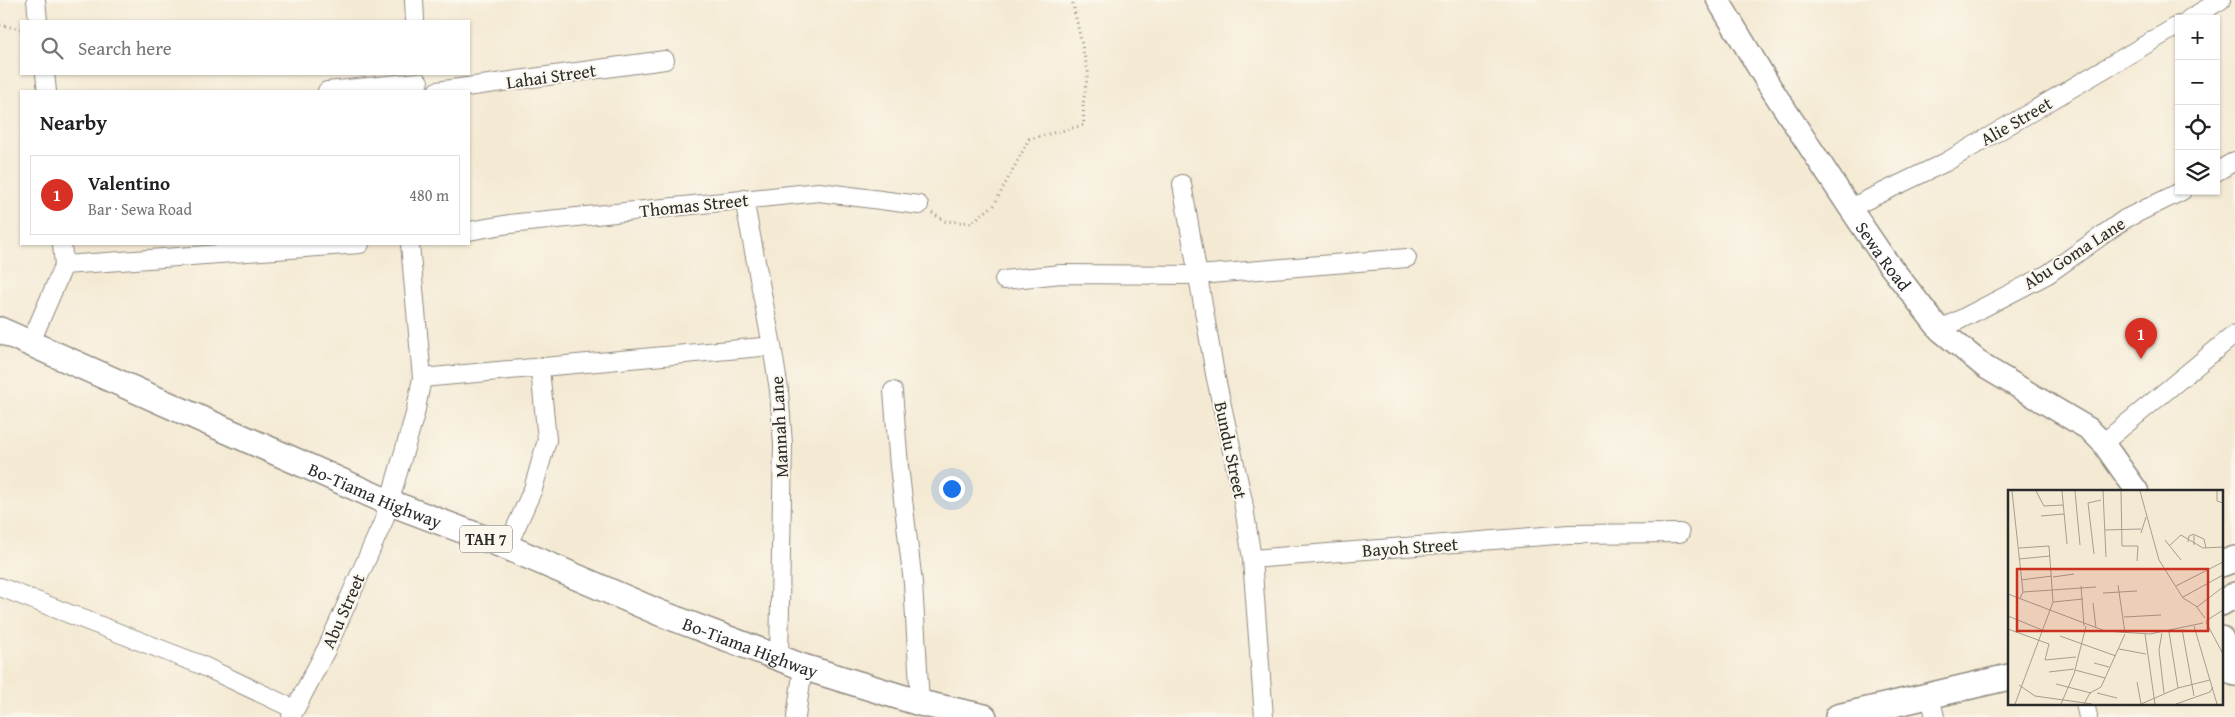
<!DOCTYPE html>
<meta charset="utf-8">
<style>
:root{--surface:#fff;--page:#f6f6f6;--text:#202124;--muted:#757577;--line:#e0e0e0;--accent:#d93025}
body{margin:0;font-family:"Gentium Book Plus",serif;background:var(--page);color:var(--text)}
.controls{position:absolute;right:15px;top:15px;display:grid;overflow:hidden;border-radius:0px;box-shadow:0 1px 4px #0004}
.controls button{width:45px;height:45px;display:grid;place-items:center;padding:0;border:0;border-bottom:1px solid var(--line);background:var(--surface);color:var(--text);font:25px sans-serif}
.you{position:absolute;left:951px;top:488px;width:18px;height:18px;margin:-12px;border:4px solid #fff;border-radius:50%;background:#1a73e8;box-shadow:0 0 0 8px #1a73e833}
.badge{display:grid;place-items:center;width:32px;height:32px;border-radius:50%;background:var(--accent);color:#fff;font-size:16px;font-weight:700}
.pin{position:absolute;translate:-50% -41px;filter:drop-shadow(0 1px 2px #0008)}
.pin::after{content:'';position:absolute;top:26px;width:18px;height:15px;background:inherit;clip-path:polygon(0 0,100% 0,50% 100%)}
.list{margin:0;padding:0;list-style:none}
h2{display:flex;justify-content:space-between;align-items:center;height:65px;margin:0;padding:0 20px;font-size:21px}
h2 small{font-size:16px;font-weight:400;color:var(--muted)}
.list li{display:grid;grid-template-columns:32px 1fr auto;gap:15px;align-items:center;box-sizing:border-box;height:80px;margin:0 10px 10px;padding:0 10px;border:1px solid var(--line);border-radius:0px}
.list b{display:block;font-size:19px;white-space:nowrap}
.list p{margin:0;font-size:16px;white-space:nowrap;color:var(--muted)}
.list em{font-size:16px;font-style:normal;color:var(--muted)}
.icon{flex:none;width:28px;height:28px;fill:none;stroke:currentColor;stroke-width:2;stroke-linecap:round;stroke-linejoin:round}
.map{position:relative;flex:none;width:2235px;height:717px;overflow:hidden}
.search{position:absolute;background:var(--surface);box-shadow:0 1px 4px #0004;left:20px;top:20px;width:450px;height:55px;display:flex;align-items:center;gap:12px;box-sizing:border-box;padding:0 18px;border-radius:0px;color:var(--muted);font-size:19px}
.panel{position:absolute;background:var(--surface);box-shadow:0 1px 4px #0004;left:20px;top:90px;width:450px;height:155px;border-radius:0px}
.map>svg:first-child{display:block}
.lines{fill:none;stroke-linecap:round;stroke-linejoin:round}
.minor-casing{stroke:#908a80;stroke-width:20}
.major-casing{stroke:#908a80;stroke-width:25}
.highway-casing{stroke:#908a80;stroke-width:28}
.path{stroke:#908a80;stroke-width:3;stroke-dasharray:1 4;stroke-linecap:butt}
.minor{stroke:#fff;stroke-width:18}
.major{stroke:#fff;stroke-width:22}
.highway{stroke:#fff;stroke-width:25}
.labels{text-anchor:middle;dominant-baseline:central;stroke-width:4;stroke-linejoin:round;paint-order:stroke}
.shield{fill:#fbf7ec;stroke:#696865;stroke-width:1}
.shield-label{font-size:16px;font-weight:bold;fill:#2b2b2b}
.street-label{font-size:18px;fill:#2b2b2b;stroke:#fbf7ec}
.inset-road{fill:none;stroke:#a49e90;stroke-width:1}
.view{fill:#c8321e;fill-opacity:0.15;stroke:#c8321e;stroke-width:2.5}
.inset-edge{fill:none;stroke:#2b2b2b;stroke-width:2.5}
</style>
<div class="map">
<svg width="2235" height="717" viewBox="0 0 2235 717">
<rect width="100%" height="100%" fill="#fbf7ec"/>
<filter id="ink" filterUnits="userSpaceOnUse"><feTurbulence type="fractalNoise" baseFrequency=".02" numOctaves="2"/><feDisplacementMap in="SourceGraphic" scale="10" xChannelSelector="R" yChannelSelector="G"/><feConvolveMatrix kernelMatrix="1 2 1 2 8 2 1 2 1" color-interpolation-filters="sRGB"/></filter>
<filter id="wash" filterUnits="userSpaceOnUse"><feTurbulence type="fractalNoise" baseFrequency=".0096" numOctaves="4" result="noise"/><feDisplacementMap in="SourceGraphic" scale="20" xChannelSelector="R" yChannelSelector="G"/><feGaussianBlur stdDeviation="1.12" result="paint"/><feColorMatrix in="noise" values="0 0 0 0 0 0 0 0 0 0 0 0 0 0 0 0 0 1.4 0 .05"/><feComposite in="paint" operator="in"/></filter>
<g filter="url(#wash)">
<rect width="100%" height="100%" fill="#f4ead4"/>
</g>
<g filter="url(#ink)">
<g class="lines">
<g class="minor-casing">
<path id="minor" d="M36 0 38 21
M414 0 415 21
M2189 19 2221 0
M45 74 47 91
M327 91 419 82
M437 91 665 60
M2216 172 2235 161
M1182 184 1215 374 1243 501 1252 559 1264 717
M744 199 772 346 779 390 783 444 779 658
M1850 208 1946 162 2179 25
M469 231 509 224 819 192 919 205
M64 265 360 244
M1004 280 1061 274 1198 275 1407 258
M1940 330 2048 274 2125 219 2182 191
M30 344 64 265 62 244
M422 378 772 346
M893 391 899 466 913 583 920 703
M2103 443 2235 334
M507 547 533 489 547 440 540 369
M1252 559 1569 534 1680 533
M0 587 199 664 294 709
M1930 696 1935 717
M2085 703 2088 717
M291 717 327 648 384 520 415 414 422 378 410 244
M796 717 803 667"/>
</g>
<g class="major-casing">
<g id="major">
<path id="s1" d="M1718 0 1769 85 1850 208 1884 258 1940 330 1985 367 2089 429 2103 443 2137 491"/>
</g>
</g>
<g class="highway-casing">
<g id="highway">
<path id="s2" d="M0 330 388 502 507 547 660 613 803 667 920 703 984 717"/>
<path d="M2221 564 2235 559"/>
<path d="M2221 603 2235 595"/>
<path d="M2221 639 2235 673"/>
<path d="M1838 717 2009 677"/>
</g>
</g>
<path class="path" d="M0 25 21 29
M932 213 945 221 971 223 994 205 1029 139 1084 125 1083 104 1088 72 1072 0"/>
<use href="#minor" class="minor"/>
<use href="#major" class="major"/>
<use href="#highway" class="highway"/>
</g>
</g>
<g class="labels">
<rect class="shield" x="460" y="525.5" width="52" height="27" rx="4"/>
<g class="shield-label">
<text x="486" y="539">TAH 7</text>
</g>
<g class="street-label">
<text transform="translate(551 76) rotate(-8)">Lahai Street</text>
<text transform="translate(2016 121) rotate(-30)">Alie Street</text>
<text transform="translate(694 205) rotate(-6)">Thomas Street</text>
<text transform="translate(2074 253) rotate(-33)">Abu Goma Lane</text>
<text stroke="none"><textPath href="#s1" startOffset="305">Sewa Road</textPath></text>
<text transform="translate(779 427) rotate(-93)">Mannah Lane</text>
<text transform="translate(1231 450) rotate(78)">Bundu Street</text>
<text stroke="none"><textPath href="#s2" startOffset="410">Bo-Tiama Highway</textPath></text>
<text transform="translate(1410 547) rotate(-4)">Bayoh Street</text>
<text transform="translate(343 611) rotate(-66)">Abu Street</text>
<text stroke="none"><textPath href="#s2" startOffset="815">Bo-Tiama Highway</textPath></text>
</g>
</g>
<g transform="translate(2008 490)">
<rect width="215" height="215" fill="#f4ead4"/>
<path class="inset-road" d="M4 1 15 102 12 108M28 1 36 16 55 15M54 1 59 54M67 1 72 55M95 1 98 67M113 1 114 56H130L129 71M132 1 151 70 175 108 188 116 197 128M209 1V11L215 13M33 26 56 24M97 40 133 39M133 43 138 27M187 45 196 49 198 58M157 50 173 70M180 52 181 46 186 44V55M161 56 173 45 195 58 215 57M86 64 80 13 93 10M11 69 42 66M45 87 66 84M13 90 44 86M110 95 117 143M73 96 76 136M168 96 215 72M15 102 88 97M95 103 129 101M0 104 97 141 142 144 195 133M175 107 215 85M45 112 75 109M85 113 88 138M189 117 215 97M0 126 34 140M116 127 153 125M198 131 215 120M198 132 215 164M186 136 209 214M0 139 41 154 37 170 68 167M174 139 186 206M161 142 170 198M154 143 151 160 156 203M137 144 147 214M52 146 108 166M111 159 138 164M86 173 101 177M67 180 97 188M41 182 66 179M129 192 133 214 170 198 202 190M48 194 83 203M11 195 27 206 84 214M89 203 109 208M7 214 45 112 41 56 11 58M53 214 66 184 78 136M76 214 82 203 93 197 117 144M168 214 202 202 205 197"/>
<path class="view" d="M9 79H200V141H9Z"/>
<rect width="215" height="215" class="inset-edge"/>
</g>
</svg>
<div class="controls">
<button>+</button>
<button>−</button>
<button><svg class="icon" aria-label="locate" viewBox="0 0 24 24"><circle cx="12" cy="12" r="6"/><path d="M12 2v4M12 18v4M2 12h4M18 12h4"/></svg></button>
<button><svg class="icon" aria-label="layers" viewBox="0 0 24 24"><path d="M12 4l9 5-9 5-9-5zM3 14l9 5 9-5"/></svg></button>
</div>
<div class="you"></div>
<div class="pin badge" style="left:2141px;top:359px">1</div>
<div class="search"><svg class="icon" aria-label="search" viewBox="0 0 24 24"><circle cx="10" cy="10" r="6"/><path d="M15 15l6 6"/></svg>Search here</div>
<section class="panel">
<h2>Nearby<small></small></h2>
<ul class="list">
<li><span class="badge">1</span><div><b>Valentino</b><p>Bar · Sewa Road</p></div><em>480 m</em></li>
</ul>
</section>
</div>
